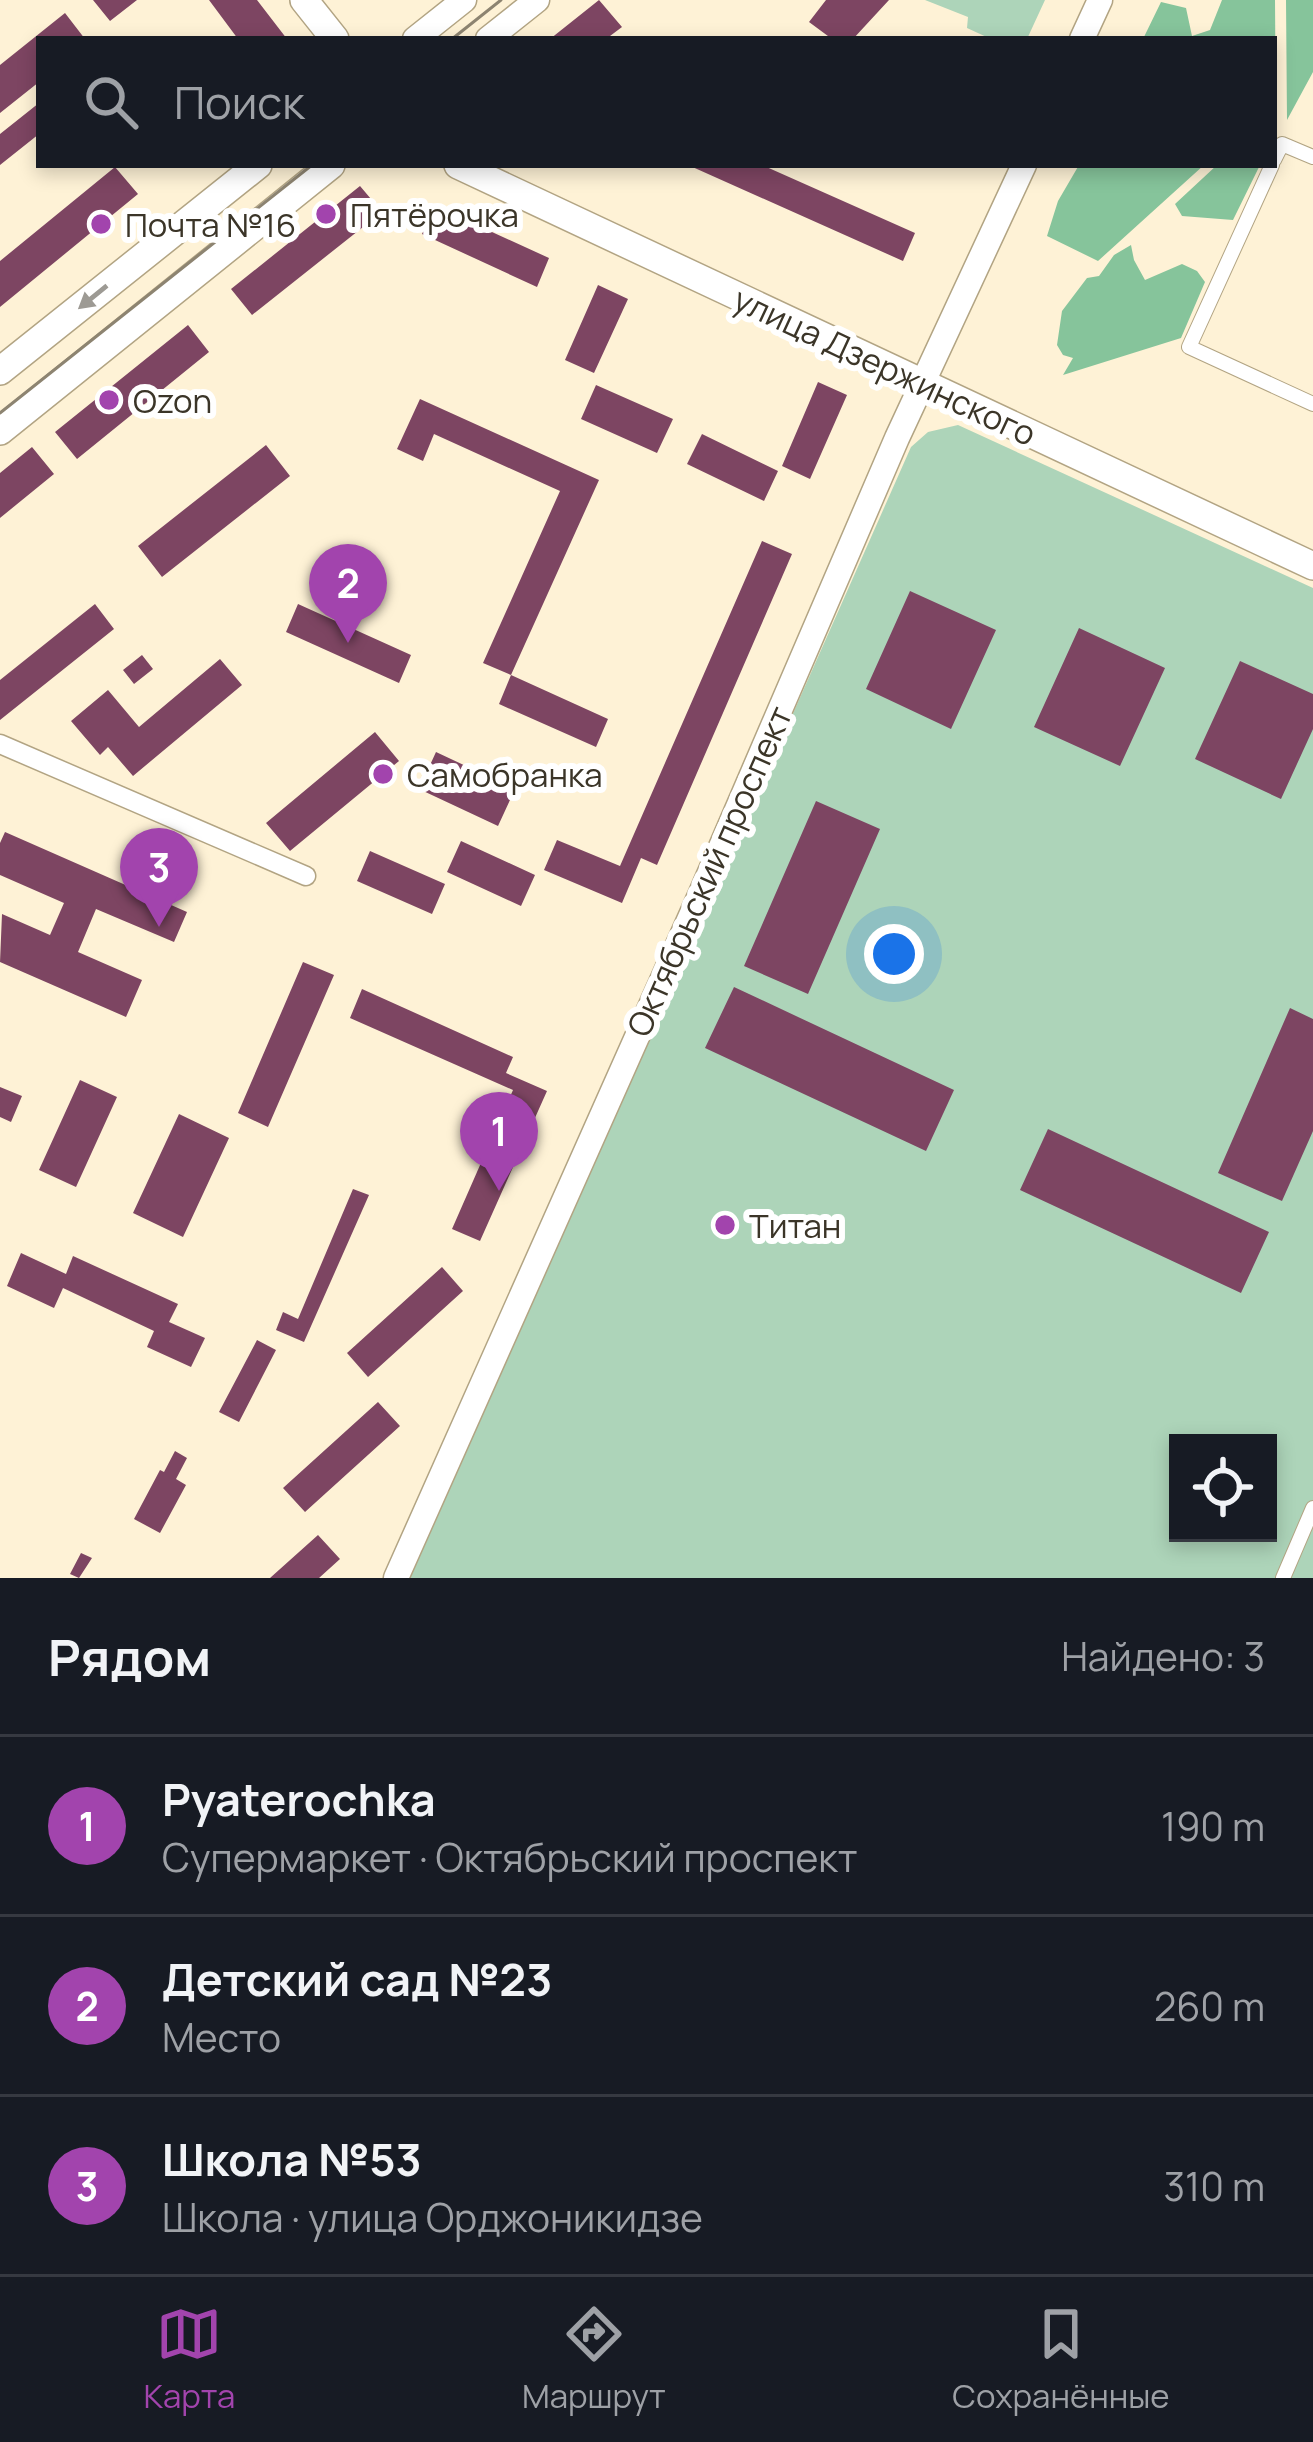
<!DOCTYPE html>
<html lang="ru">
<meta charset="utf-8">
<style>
:root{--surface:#171b24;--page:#242831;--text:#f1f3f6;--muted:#9ea1a6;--line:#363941;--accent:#a244ad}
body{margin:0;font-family:Manrope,sans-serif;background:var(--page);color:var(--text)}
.controls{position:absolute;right:36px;bottom:36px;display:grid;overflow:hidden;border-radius:0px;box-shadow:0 6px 18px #0003}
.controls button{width:108px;height:108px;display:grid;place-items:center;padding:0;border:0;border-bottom:3px solid var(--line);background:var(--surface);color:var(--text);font:60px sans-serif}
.you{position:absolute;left:894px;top:954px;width:42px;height:42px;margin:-30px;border:9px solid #fff;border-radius:50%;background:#1a73e8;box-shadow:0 0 0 18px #1a73e833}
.badge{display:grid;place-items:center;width:78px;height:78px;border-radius:50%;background:var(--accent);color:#fff;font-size:39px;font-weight:700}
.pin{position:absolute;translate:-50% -99px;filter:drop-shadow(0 3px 6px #0008)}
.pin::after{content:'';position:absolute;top:63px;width:42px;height:36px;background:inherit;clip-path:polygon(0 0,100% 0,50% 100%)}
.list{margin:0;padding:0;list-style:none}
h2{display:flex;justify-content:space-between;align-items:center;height:156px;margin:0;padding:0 48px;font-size:51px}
h2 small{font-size:39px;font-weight:400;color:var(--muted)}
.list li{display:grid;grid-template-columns:78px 1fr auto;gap:36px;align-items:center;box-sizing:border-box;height:180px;padding:0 48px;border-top:3px solid var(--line)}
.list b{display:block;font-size:45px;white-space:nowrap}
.list p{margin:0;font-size:39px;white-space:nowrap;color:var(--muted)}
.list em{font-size:39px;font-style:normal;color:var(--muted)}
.icon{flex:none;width:66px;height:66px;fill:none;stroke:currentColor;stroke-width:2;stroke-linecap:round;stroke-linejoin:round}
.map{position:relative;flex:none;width:1313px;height:1578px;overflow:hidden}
.search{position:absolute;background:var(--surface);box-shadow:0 6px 18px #0003;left:36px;right:36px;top:36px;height:132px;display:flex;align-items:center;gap:30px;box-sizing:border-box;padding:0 42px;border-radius:0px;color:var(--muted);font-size:45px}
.sheet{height:696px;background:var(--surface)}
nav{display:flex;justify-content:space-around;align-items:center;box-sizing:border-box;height:168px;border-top:3px solid var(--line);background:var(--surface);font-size:33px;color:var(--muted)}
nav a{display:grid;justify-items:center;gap:6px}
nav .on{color:var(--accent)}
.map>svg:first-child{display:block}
.green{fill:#add4b9;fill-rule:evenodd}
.forest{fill:#86c49b}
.building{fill:#7d4562}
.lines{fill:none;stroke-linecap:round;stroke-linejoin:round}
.pedestrian-casing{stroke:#b2a483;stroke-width:16}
.minor-casing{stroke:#b2a483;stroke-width:21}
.tertiary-casing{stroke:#b2a483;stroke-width:27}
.secondary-casing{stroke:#b2a483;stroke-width:30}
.pedestrian{stroke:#fff;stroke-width:14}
.minor{stroke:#fff;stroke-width:18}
.tertiary{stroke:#fff;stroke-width:24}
.secondary{stroke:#fff;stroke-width:27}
.tram{stroke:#8d8471;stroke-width:3}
.oneway{fill:#9d9a94}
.poi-dot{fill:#a244ad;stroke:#fff;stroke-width:4.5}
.labels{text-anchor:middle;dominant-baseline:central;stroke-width:12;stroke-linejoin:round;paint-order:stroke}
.poi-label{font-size:33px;fill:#3b3528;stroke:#fff;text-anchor:start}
.street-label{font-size:33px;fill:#3b3528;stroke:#fff}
</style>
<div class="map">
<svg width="1313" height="1578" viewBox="0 0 1313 1578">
<rect width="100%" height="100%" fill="#fef2d6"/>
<path class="green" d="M925 0H1045L1027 39H991L967 28 968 17Z
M958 425 1313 588V1578H410L911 447 928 432ZM1178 1443H1268V1533H1178Z"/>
<path class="forest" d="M1222 0H1275L1276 140 1274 39H1143L1161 2 1186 8 1192 36 1210 30Z
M1286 0H1313V72L1287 120Z
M1079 165H1204L1098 261 1047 236 1058 201Z
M1217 165H1260L1233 220 1182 216 1175 204Z
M1131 245 1134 260 1145 280 1182 264 1197 271 1205 282 1181 338 1063 375 1073 358 1063 355 1057 345 1062 311 1087 278 1099 276 1114 255Z"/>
<path class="building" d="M93 0H137L110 21Z
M209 0H257L287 39H238Z
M599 0 622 27 606 39H550Z
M826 0H889L853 39H832L809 22Z
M65 13 85 39H39V82L0 113V65Z
M39 103V134L0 165V134Z
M688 165H762L915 233 903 261Z
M115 167 138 194 0 307V261Z
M360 186 382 212 252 315 231 289Z
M435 206 549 258 537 287 422 234Z
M598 285 628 299 594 373 565 360Z
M188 325 209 352 77 459 55 432Z
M818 382 847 395 810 479 782 466Z
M596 385 673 419 657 453 581 419Z
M420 399 599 480 511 675 483 663 560 491 434 434 423 461 397 449Z
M702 434 778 471 764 501 687 464Z
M266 445 290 476 162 577 138 546Z
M32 447 54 474 0 518V473Z
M762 541 792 554 657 865 641 858 622 903 544 870 557 840 620 866Z
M910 591 996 630 951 729 866 689Z
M95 604 114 629 0 720V680Z
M298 604 411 655 399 683 286 632Z
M1079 628 1165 668 1120 766 1034 727Z
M142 655 153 669 134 684 123 670Z
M220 659 242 685 133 776 108 747 100 755 71 721 108 690 139 727Z
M1240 661 1313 694V729L1281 799 1195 759Z
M511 675 608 719 596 747 499 704Z
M375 732 399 761 290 851 266 823Z
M436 752 515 789 498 826 419 789Z
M816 801 880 829 808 994 744 966Z
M5 832 187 912 174 942 96 909 78 952 142 980 126 1017 0 962 2 914 50 935 64 903 0 875V843Z
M461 841 535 875 521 906 447 872Z
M370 851 445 884 432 914 357 881Z
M303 962 334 975 268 1127 238 1113Z
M734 987 954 1090 926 1151 705 1048Z
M362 989 513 1057 506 1073 547 1091 480 1241 452 1229 513 1090 350 1018Z
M1290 1008 1313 1019V1131L1282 1201 1218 1173Z
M80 1080 117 1097 76 1187 39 1170Z
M0 1087 22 1096 11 1122 0 1117Z
M179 1114 229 1138 183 1237 133 1213Z
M1048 1129 1269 1232 1241 1293 1020 1190Z
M353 1189 369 1195 304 1342 276 1330 283 1312 298 1319Z
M21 1253 66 1274 73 1256 178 1304 169 1322 205 1338 191 1367 147 1347 154 1331 63 1288 54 1308 7 1286Z
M442 1267 463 1291 368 1377 347 1353Z
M257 1340 276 1350 239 1422 219 1412Z
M378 1402 400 1426 305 1512 283 1488Z
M175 1451 187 1458 176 1479 186 1485 160 1533 134 1519 160 1470 164 1472Z
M318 1535 340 1559 319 1578H270Z
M81 1553 92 1558 79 1578 70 1574Z"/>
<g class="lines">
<g class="pedestrian-casing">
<path id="pedestrian" d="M1274 160 1282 144 1313 157
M1272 165 1189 347 1313 404
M1283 1578 1313 1508"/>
</g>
<g class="minor-casing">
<path id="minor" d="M0 744 306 876"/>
</g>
<g class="tertiary-casing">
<path id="tertiary" d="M415 39 464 0
M488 39 537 0
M1082 39 1100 0
M396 1578 702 891 897 438 1024 165"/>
</g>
<g class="secondary-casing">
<path id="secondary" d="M304 0 335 39
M458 165 1313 566
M0 371 258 165
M0 431 331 165"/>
</g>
<use href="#pedestrian" class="pedestrian"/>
<use href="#minor" class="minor"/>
<use href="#tertiary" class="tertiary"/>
<use href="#secondary" class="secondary"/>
<path class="tram" d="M452 39 501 0
M0 413 312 165"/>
</g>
<defs><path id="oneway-solid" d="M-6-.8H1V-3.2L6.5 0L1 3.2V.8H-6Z" transform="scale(3)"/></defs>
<use class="oneway" href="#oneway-solid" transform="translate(93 297) rotate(141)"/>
<g class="poi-dot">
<circle cx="326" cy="214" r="12"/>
<circle cx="101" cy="224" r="12"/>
<circle cx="109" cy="400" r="12"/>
<circle cx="383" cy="774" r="12"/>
<circle cx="725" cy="1225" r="12"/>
</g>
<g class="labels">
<g class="poi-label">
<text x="350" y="214">Пятёрочка</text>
<text x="125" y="224">Почта №16</text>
<text x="133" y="400">Ozon</text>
<text x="407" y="774">Самобранка</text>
<text x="749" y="1225">Титан</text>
</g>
<g class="street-label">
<text transform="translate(885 366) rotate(25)">улица Дзержинского</text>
<text transform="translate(709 871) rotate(-66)">Октябрьский проспект</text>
</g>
</g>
</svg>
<div class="controls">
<button><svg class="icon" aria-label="locate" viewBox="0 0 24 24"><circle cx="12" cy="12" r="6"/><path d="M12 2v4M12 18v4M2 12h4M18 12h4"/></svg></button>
</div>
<div class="you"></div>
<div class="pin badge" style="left:499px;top:1191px">1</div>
<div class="pin badge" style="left:348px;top:643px">2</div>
<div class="pin badge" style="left:159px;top:927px">3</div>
<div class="search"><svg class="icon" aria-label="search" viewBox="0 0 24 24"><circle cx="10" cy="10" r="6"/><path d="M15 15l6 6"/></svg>Поиск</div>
</div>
<section class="sheet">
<h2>Рядом<small>Найдено: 3</small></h2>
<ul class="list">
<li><span class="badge">1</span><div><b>Pyaterochka</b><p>Супермаркет · Октябрьский проспект</p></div><em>190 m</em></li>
<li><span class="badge">2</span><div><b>Детский сад №23</b><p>Место</p></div><em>260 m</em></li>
<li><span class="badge">3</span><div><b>Школа №53</b><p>Школа · улица Орджоникидзе</p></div><em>310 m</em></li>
</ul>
</section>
<nav>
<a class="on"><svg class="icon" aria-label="map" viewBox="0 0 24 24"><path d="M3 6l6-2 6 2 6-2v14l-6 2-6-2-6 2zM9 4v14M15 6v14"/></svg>Карта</a>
<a><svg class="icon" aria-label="directions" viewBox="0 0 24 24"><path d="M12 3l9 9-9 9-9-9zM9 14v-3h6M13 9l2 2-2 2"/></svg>Маршрут</a>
<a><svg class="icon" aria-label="saved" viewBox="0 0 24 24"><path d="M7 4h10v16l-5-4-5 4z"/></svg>Сохранённые</a>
</nav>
